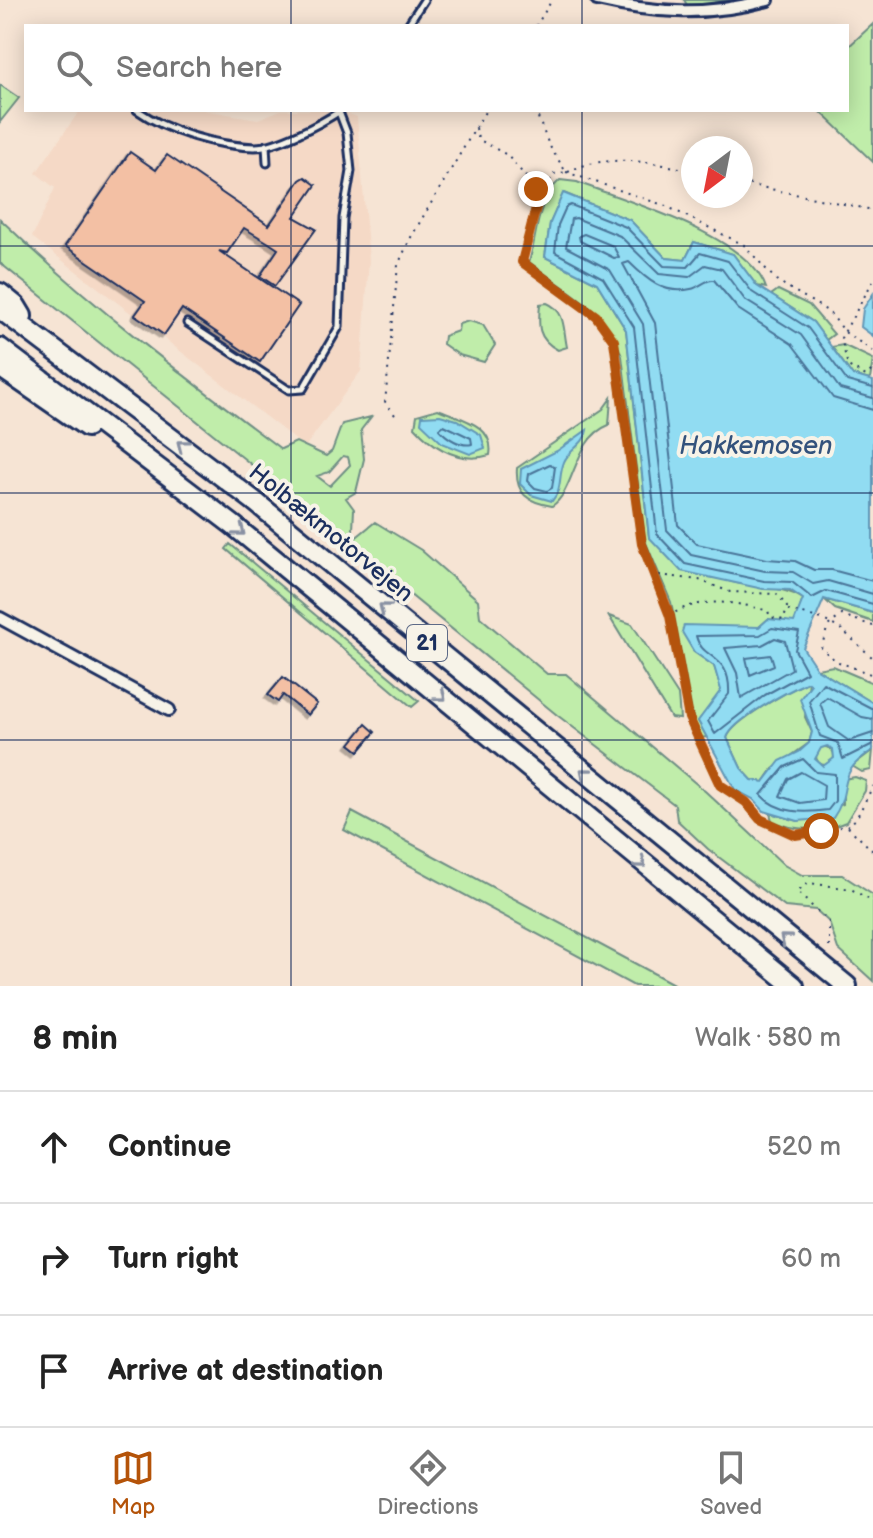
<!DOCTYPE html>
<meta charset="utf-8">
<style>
:root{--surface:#fff;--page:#f2f2f2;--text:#222;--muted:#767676;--line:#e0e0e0;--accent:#b45309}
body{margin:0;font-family:"Balsamiq Sans",sans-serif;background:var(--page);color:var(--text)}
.compass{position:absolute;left:681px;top:136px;width:72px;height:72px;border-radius:50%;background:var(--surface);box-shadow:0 4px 20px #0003;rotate:212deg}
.stop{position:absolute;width:24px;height:24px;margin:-18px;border:6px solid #b45309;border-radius:50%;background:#fff}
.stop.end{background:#b45309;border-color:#fff;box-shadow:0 2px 8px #0008}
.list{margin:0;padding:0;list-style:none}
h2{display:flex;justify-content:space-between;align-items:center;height:104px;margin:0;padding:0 32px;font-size:34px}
h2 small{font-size:26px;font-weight:400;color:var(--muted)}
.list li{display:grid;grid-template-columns:52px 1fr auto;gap:24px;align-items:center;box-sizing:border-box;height:112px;padding:0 32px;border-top:2px solid var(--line)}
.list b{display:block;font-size:30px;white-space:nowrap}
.list em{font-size:26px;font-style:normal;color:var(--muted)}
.icon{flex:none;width:44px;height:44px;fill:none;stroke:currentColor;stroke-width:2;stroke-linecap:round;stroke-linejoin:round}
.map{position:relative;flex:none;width:873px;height:986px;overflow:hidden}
.search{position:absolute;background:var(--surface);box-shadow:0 4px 20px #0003;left:24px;right:24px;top:24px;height:88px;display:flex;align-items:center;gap:20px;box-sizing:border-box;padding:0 28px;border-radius:0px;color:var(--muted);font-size:30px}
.sheet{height:440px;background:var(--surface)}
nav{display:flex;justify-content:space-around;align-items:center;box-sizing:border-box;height:112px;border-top:2px solid var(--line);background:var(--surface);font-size:22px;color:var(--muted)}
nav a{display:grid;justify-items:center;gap:4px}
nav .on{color:var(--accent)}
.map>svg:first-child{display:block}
.built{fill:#f5d9c6}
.green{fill:#c0edaa;stroke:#6e8e84;stroke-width:2;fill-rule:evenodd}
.water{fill:#91dcf2;stroke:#6297b7;stroke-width:2;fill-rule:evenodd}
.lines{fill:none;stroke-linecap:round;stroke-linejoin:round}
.shore{stroke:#4a7499;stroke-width:2}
.building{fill:#f3c0a4;stroke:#1b2f5e;stroke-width:2;filter:url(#shadow)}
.lane-casing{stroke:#1b2f5e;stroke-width:11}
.street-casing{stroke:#1b2f5e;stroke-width:16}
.highway-casing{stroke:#1b2f5e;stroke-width:24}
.path{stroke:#1b2f5e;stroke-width:2;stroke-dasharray:2 6;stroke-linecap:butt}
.lane{stroke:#f7f3e8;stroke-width:5}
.street{stroke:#f7f3e8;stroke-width:10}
.highway{stroke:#f7f3e8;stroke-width:18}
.oneway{stroke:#8991a3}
.route{stroke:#b45309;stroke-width:10}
.grid{fill:none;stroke:#1b2f5e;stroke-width:2;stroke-opacity:0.55}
.labels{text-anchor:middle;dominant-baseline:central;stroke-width:8;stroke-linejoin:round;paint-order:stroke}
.shield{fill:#f7f3e8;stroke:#5d6a87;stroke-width:2}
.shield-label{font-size:22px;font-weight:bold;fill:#1b2f5e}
.street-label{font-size:24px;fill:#1b2f5e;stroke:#f7f3e8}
.water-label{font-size:26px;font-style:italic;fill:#33527c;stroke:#f7f3e8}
</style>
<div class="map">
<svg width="873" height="986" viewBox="0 0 873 986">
<defs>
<filter id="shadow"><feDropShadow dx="-3.5" dy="3.5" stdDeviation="0" flood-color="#0004"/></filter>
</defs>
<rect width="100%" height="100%" fill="#f6e4d4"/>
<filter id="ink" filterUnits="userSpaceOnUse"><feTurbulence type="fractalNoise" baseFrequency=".0125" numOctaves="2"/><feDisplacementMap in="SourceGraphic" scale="16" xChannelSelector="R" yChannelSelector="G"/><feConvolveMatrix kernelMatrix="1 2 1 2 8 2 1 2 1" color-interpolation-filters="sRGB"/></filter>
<g filter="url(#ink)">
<path class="built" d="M80 110H203L258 119 281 110H337L357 117 369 260 361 371 305 447 32 237 55 188 36 173Z"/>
<path class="green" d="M684 0H749L689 8Z
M873 24V162L819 110H847V48Z
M0 85 19 98 0 122Z
M560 180 577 182C628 202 748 235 766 288L757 286 733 254 694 242 685 260 666 258 630 220 564 193 550 223 545 257 597 283 626 330 649 537C673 551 699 571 725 580 751 589 781 584 803 599L795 623 768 619 759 627 725 628 694 652 714 666 722 691 698 721 707 737 701 738 693 720 671 602 645 541 622 356C601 303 571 296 529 262 538 233 536 201 560 180Z
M0 219C88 303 183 376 281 449L296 442 326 456 332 451 342 424 371 417 361 430 364 459 356 492 346 498 354 509 353 530 343 538 0 263ZM343 456 348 457 350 465 330 486 317 476 329 472Z
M778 290 809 305 834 334 826 340 813 322 771 295Z
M547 303C566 311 563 329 567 347L558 350C537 339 538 326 540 304Z
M469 321 483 325 495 345 484 362 459 355 443 344 444 336 458 331 459 324Z
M843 345 873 359 870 380 852 375 832 347Z
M611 398 609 425C573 439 576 490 552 506 528 502 515 494 517 468L603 409Z
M438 409C461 419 495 425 490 455 460 464 435 449 415 427L417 415Z
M375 522 421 550 478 600 480 617 547 674H566L706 792 784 865 802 875H842L873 895V981L838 949 829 922 816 910 785 907 708 849 677 820 675 805 557 715 348 544Z
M230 544 419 701 412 707 226 549Z
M824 599 873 613V622L835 609Z
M609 616 632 624 678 695 680 719 671 718Z
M833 666 873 683V703L817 669Z
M809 681 805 717 812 732 809 743 773 769 764 782 752 780 741 768 727 738C733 720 790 690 809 681Z
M816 756a9 9 0 1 1 18 0a9 9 0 1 1-18 0Z
M873 750 871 770 862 772 852 766Z
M855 777 866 781 865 791 846 822C824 832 793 831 772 821L770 813 798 821 843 804V779Z
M352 812 666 980 677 986H634L344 830Z"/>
<path class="water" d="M563 193 630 220 666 258 685 260 694 242 733 254 757 286 813 322 852 375 873 381V613L824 599 803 648 817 669 873 703V750C833 774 854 788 833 818L798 821 764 811 753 799 735 790 698 721 721 690 714 666 694 652 682 632 684 625 759 627 768 619 794 622 803 599 790 590 763 589 681 571 649 537 626 330 597 283 545 257 550 223ZM808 682 811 684 800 699 812 732 809 743 799 752 780 761 764 782 752 780 741 768 727 738C732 720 790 690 808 682ZM827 746 833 749 834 758 823 766 815 759 821 748Z
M873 294V336L861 327 863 309Z
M440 415 457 420 481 435 485 448 470 454 442 443 421 423 422 416Z
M587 430C585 445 569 449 564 462 558 477 563 488 552 501L531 495 520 484 521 469 557 451Z"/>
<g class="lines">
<path class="shore" d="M584 234 613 246 619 257 614 258 580 241 579 236Z
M873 388 847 381 808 328 752 292 728 261 700 253 688 267 664 266 626 227 571 205 566 207 558 225 555 252 603 278 634 327 657 534 685 564 764 581 792 582 812 598 826 591 873 604
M873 398 840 389 801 335 745 300 722 269 705 265 689 277 659 274 620 236 576 218 571 219 566 247 610 270 643 324 667 530 691 555 765 571 793 572 813 584 828 581 873 594
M873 410 833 398 792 344 738 309 714 280C705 279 701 287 691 289 664 295 647 280 629 262L623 264 655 323 678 525 697 544 767 559 795 561 814 570H832L873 581
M444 425 471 438 472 444C461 447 447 438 439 429Z
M550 464 555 467 552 488 547 491 535 488 528 481 529 474Z
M772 628 799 632 795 650 807 672 765 695 715 734 708 721 729 694C731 653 702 661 696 636L760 635Z
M775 638 785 641 792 669 741 698 737 673 725 648 762 645Z
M771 655 774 665 750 675 746 658Z
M873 709 823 683 809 701 820 736 838 743 843 759 873 744
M873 719 862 717 827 697 820 703 829 727 849 741 873 733
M803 759 816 772 835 774V801L828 810C805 813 778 814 761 795L785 767Z
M801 772 824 785 823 800 800 803 780 796 788 779Z"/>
</g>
<path class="building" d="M130 152 156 170 167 155 269 225 300 180 305 177 316 185 294 217 316 229 275 286 260 276 278 249 269 243 244 228 227 253 219 251 299 305 260 362 182 309 164 335 135 315 145 301 65 246Z
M283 677 317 704 308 715 283 695 278 702 268 695Z
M366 724 375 732 359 751 350 744Z"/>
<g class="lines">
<g class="lane-casing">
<path id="lane" d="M407 26 424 0
M137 110C168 132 217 146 255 147 277 147 322 123 340 111
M266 145 267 163
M187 323 289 390 303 389 339 327 343 218 351 171 347 133 339 112"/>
</g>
<g class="street-casing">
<path id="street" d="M597 0C656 14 709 16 768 0
M0 618 169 710"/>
</g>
<g class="highway-casing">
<path id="highway" d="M0 293 16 306 22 316
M0 309 253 500 847 986
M0 348 233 525 794 986
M0 367 87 427"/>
</g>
<path class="path" d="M536 26 552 0
M535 110 549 145 566 172 554 174 534 207 533 225 521 256 522 262 596 316 614 341 642 544 670 616 689 718 720 785 746 802 760 819 795 835 847 826 856 819 873 786
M476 128 478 139 507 155 539 192
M566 172 666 206 744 245 776 280 829 312 846 333 873 351
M568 172C603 153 655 162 693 171
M741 183 873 210
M873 281 841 338 848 366 866 376 873 369
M395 415 385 403 398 265 410 239 486 110
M659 575 699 580 730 592 777 594 787 607 784 620 770 617 768 611C738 602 699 596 671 615
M788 610 822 619 842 630 873 658
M873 626 842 615 828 626 821 648 836 661 873 675
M848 827 873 851
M829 947V922L797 892 809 883 851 889 873 902"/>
<use href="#lane" class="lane"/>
<use href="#street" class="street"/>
<use href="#highway" class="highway"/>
</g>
<defs><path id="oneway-chevron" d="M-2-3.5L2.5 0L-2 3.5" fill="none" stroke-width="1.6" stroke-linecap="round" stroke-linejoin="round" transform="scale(2)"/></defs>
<g class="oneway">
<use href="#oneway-chevron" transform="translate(182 445) rotate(-142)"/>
<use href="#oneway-chevron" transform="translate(240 531) rotate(39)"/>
<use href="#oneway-chevron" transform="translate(384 608) rotate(-141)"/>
<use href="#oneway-chevron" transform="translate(441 696) rotate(40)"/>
<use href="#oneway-chevron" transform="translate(585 773) rotate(-140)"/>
<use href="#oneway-chevron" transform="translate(641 863) rotate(40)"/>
<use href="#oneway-chevron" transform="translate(785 939) rotate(-141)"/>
</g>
</g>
<g class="lines" filter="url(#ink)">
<path class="route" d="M536 189 540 192 522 262 596 316 614 341 642 544 670 616 689 718 720 785 746 802 760 819 795 835 821 831"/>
</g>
<path class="grid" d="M291 0V26M582 0V26M291 110V986M582 110V986M0 246H873M0 493H873M0 740H873"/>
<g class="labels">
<rect class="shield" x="407" y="625" width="40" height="36" rx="6"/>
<g class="shield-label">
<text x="427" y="643">21</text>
</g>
<g class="street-label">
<text transform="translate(331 533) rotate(39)">Holbækmotorvejen</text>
</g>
<g class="water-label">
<text x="756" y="446">Hakkemosen</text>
</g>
</g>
</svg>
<svg class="compass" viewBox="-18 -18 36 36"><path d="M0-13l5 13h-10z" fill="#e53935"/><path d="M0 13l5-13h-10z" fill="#767676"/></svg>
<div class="stop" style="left:821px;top:831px"></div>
<div class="stop end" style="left:536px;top:189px"></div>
<div class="search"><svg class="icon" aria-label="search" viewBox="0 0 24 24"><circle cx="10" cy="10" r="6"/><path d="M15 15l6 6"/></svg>Search here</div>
</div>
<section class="sheet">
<h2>8 min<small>Walk · 580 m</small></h2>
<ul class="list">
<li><svg class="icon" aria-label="ahead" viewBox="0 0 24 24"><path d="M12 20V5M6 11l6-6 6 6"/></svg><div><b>Continue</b></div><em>520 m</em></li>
<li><svg class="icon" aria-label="right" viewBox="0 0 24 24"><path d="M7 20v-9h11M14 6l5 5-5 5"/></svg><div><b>Turn right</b></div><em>60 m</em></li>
<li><svg class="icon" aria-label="arrive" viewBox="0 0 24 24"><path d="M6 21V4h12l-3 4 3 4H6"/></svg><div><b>Arrive at destination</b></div></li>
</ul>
</section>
<nav>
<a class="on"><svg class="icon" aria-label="map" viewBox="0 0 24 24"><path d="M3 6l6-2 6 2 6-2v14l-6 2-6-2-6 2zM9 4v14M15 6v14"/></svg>Map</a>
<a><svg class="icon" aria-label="directions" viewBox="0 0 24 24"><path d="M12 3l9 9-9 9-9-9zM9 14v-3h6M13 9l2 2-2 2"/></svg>Directions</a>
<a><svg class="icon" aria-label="saved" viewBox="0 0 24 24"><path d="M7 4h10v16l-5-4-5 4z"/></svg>Saved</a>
</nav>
